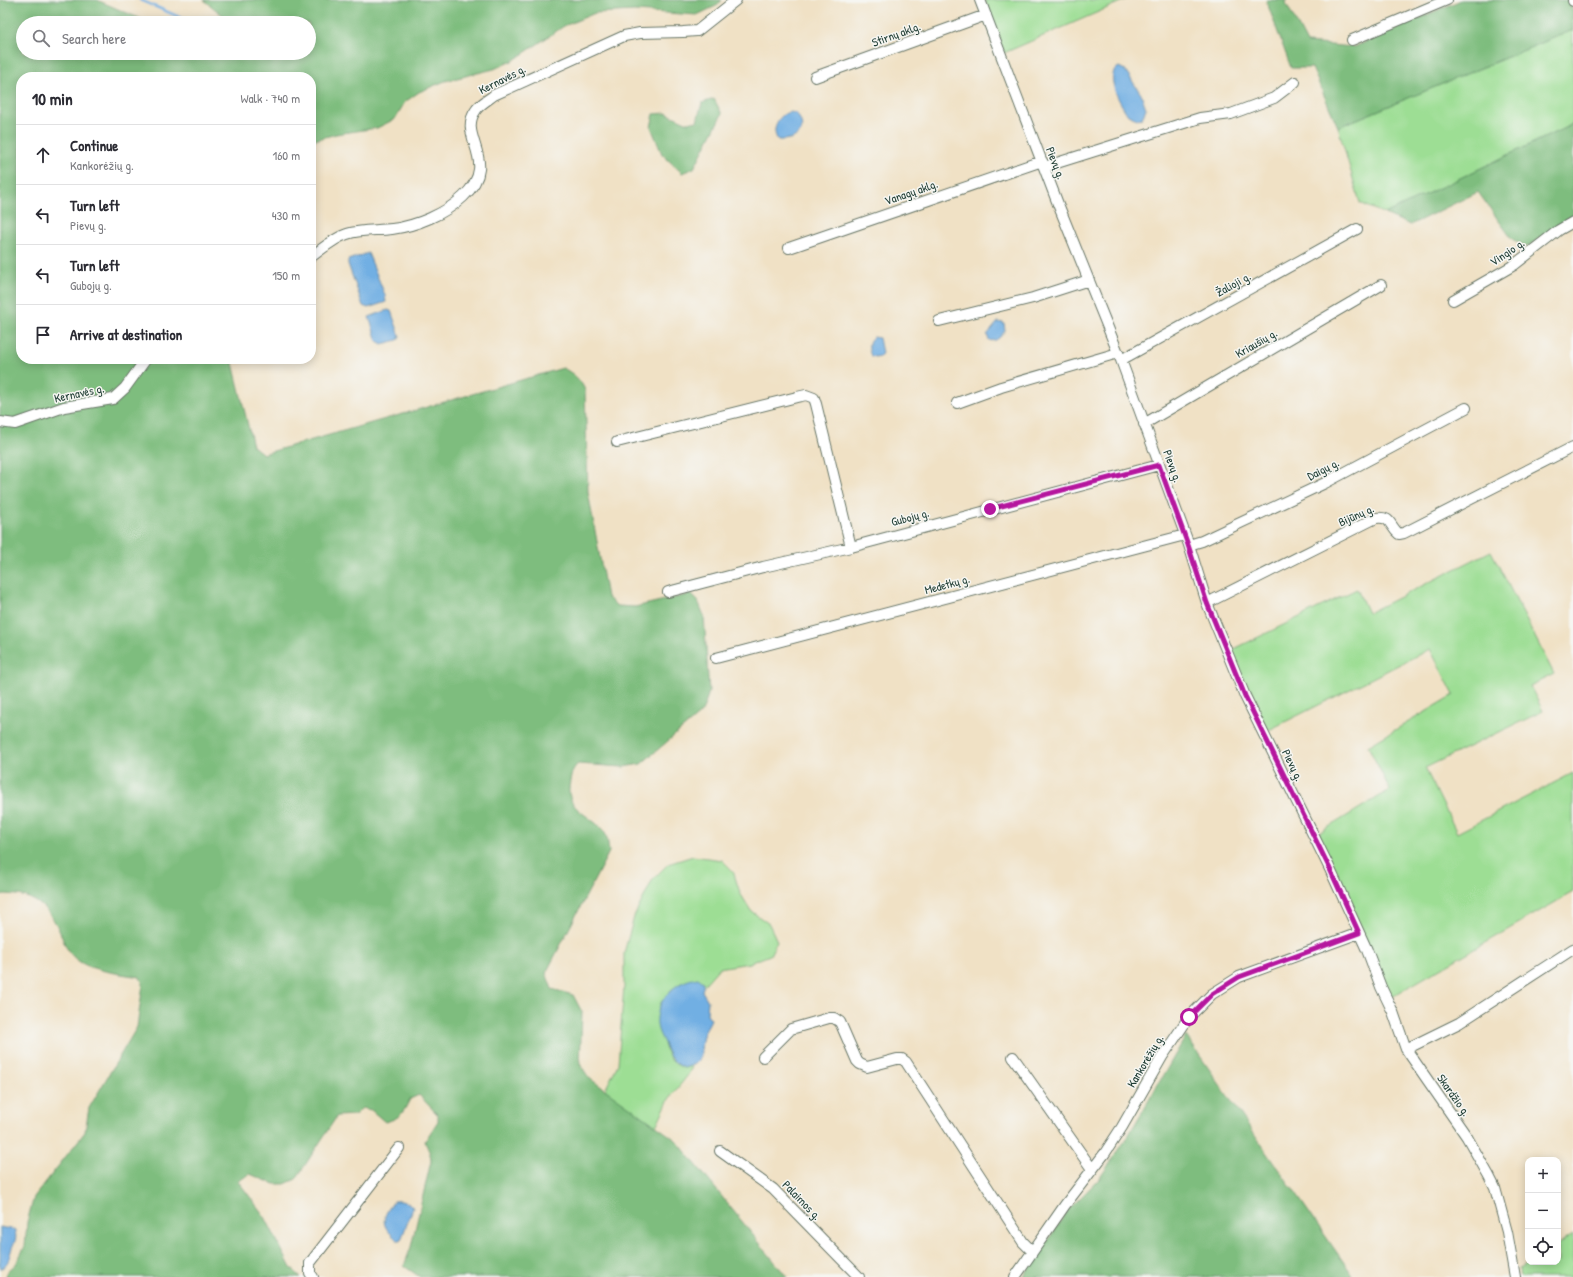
<!DOCTYPE html>
<meta charset="utf-8">
<style>
:root{--surface:#fff;--page:#f2f2f3;--text:#2b2b33;--muted:#7c7c81;--line:#e1e1e2}
body{margin:0;font-family:"Patrick Hand",sans-serif;background:var(--page);color:var(--text)}
.controls{position:absolute;right:12px;bottom:12px;display:grid;overflow:hidden;border-radius:8px;box-shadow:0 2px 10px #0003}
.controls button{width:36px;height:36px;display:grid;place-items:center;padding:0;border:0;border-bottom:1px solid var(--line);background:var(--surface);color:var(--text);font:20px sans-serif}
.stop{position:absolute;width:12px;height:12px;margin:-9px;border:3px solid #b5179e;border-radius:50%;background:#fff}
.stop.end{background:#b5179e;border-color:#fff;box-shadow:0 1px 4px #0008}
.list{margin:0;padding:0;list-style:none}
h2{display:flex;justify-content:space-between;align-items:center;height:52px;margin:0;padding:0 16px;font-size:17px}
h2 small{font-size:13px;font-weight:400;color:var(--muted)}
.list li{display:grid;grid-template-columns:26px 1fr auto;gap:12px;align-items:center;box-sizing:border-box;height:60px;padding:0 16px;border-top:1px solid var(--line)}
.list b{display:block;font-size:15px;white-space:nowrap}
.list p{margin:0;font-size:13px;white-space:nowrap;color:var(--muted)}
.list em{font-size:13px;font-style:normal;color:var(--muted)}
.icon{flex:none;width:22px;height:22px;fill:none;stroke:currentColor;stroke-width:2;stroke-linecap:round;stroke-linejoin:round}
.map{position:relative;flex:none;width:1573px;height:1277px;overflow:hidden}
.search{position:absolute;background:var(--surface);box-shadow:0 2px 10px #0003;left:16px;top:16px;width:300px;height:44px;display:flex;align-items:center;gap:10px;box-sizing:border-box;padding:0 14px;border-radius:22px;color:var(--muted);font-size:15px}
.panel{position:absolute;background:var(--surface);box-shadow:0 2px 10px #0003;left:16px;top:72px;width:300px;height:292px;border-radius:16px}
.map>svg:first-child{display:block}
.green{fill:#9dde94;stroke:#5e8e64}
.forest{fill:#7ebd7e;stroke:#4e7d59}
.water{fill:#71afe3;stroke:#48768c}
.lines{fill:none;stroke-linecap:round;stroke-linejoin:round}
.stream{stroke:#71afe3;stroke-width:2.5}
.street-casing{stroke:#687667;stroke-width:12}
.street{stroke:#fff;stroke-width:10}
.route{stroke:#b5179e;stroke-width:5}
.labels{text-anchor:middle;dominant-baseline:central;stroke-width:3;stroke-linejoin:round;paint-order:stroke}
.street-label{font-size:12px;fill:#1f3d34;stroke:#f6f6f2}
</style>
<div class="map">
<svg width="1573" height="1277" viewBox="0 0 1573 1277">
<rect width="100%" height="100%" fill="#f6f6f2"/>
<filter id="ink" filterUnits="userSpaceOnUse"><feTurbulence type="fractalNoise" baseFrequency=".025" numOctaves="2"/><feDisplacementMap in="SourceGraphic" scale="8" xChannelSelector="R" yChannelSelector="G"/><feConvolveMatrix kernelMatrix="1 2 1 2 8 2 1 2 1" color-interpolation-filters="sRGB"/></filter>
<filter id="wash" filterUnits="userSpaceOnUse"><feTurbulence type="fractalNoise" baseFrequency=".012" numOctaves="4" result="noise"/><feDisplacementMap in="SourceGraphic" scale="16" xChannelSelector="R" yChannelSelector="G"/><feGaussianBlur stdDeviation="0.9" result="paint"/><feColorMatrix in="noise" values="0 0 0 0 0 0 0 0 0 0 0 0 0 0 0 0 0 1.4 0 .05"/><feComposite in="paint" operator="in"/></filter>
<g filter="url(#wash)">
<rect width="100%" height="100%" fill="#f0e1c5"/>
<path class="green" d="M985 0H1126L1004 53Z
M1573 30V124L1385 214 1360 203 1338 127Z
M1491 551 1554 674 1530 686 1543 711 1425 768 1457 833 1573 773V892L1391 997 1317 834 1390 790 1368 746 1454 695 1430 649 1267 731 1230 651 1357 589 1368 613Z
M693 856 722 860 733 871 740 893 751 911 769 924 777 941 770 955 749 963 719 968 704 985 702 981 681 983 671 990 660 1004C661 1019 661 1051 673 1062 676 1065 681 1066 684 1068L692 1066 688 1075 669 1099 656 1126 605 1090 618 1064 624 986V953L634 917 653 879 668 864Z
M1573 1234V1277H1520L1519 1269 1530 1262H1558V1244Z"/>
<path class="forest" d="M0 0H97L150 23H23V53H219L226 56 237 55 239 53H309V23H232L204 0H722L718 5 697 15 635 11 595 13 564 26 514 60 494 69 445 81 419 92 405 102 395 119 377 128 336 134 311 141V77H21V359H232L253 446 263 454 563 368C574 374 580 379 585 390L588 492 607 597 617 606 635 607 691 594 698 601 704 616 709 692 702 712 641 764 623 767 578 764C572 769 572 773 570 781 564 809 586 812 602 829 608 835 608 844 609 852L546 973 552 989 573 995 582 1012 580 1064 589 1078 676 1140 787 1277H420L404 1266 411 1247 431 1161C431 1153 427 1148 425 1141L438 1121V1115L419 1095 410 1099C403 1113 401 1118 385 1122L371 1110 362 1108 355 1115 337 1116 296 1179 285 1184H274L250 1174 238 1181 265 1217 291 1268 301 1277H6L7 1272 16 1264 25 1246 27 1222 34 1197 85 1132 89 1108 137 1027 143 984 140 977C123 974 93 971 80 962 64 952 64 938 56 924 47 908 36 898 18 895 12 895 6 893 0 895Z
M1266 0H1287L1286 3 1307 43 1354 47 1461 0H1567L1573 11V30L1338 127 1312 68H1291Z
M714 99 722 114 694 168 682 173 662 154 651 127 654 114 666 113 688 123 697 121 702 103Z
M1573 124V215L1527 247 1512 239 1478 192 1410 225 1385 214Z
M1186 1036 1354 1277H1023L1068 1210 1099 1179 1127 1138Z"/>
<path class="water" d="M1119 67 1125 70 1141 94 1146 108 1144 114 1142 118 1137 119 1128 115C1121 105 1103 75 1119 67Z
M790 112 796 113C810 131 796 141 778 140 770 129 779 114 790 112Z
M368 253 385 295 386 302 368 308 363 306 348 264V260Z
M388 310 391 311 400 336 398 340 382 344 377 341 369 317Z
M998 322 1004 323 1005 331C1001 336 996 343 989 340L987 335Z
M874 337 879 338 882 353 880 356 875 357 871 356C868 349 867 340 874 337Z
M698 978C704 982 704 985 702 991L708 1001 707 1014 711 1019C709 1025 704 1030 703 1036 699 1053 706 1061 684 1068 671 1061 669 1057 664 1043 661 1037 658 1032 657 1025 655 1001 674 981 698 978Z
M394 1201C400 1200 410 1202 413 1208L401 1240H397C381 1225 380 1220 394 1201Z
M0 1227 15 1230C17 1240 15 1240 12 1248 9 1256 10 1262 2 1268H0Z"/>
<g class="lines">
<path class="stream" d="M140 0 193 23"/>
</g>
</g>
<g filter="url(#ink)">
<g class="lines">
<g class="street-casing">
<path id="street" d="M980 0 1058 204 1121 360 1189 545 1207 603 1245 696 1329 867 1367 950 1381 987 1393 1012 1406 1049 1467 1137 1489 1176 1495 1188 1507 1232 1515 1277
M1573 0V1
M1352 40 1447 0
M815 77 986 15
M1044 167 1200 118 1231 114 1274 98 1295 82
M789 248 1042 161
M311 257C322 249 334 238 347 234 362 229 377 231 392 229 416 226 445 214 463 197 502 161 456 137 476 110 480 104 488 100 494 95L624 36 640 33 683 32 697 31 736 0
M1453 300 1514 265 1559 230 1573 222
M939 321 1033 298 1089 280
M1121 360 1357 229
M957 403 1001 387 1118 353
M0 422 15 424 64 407 113 399 125 388 146 359
M1144 424 1381 285
M617 442 797 397 806 395 814 398 816 404 851 547
M1189 545 1202 541 1325 483 1466 408
M668 592 763 567 851 547 1159 465
M1207 603 1376 518C1392 516 1389 526 1399 534L1404 533 1573 447
M716 658 1185 535
M1406 1049 1459 1023 1573 949
M763 1057 791 1029 829 1018H834L840 1022 857 1061 860 1064 867 1067 897 1059H902L906 1062 1023 1242 1032 1251
M1013 1057 1092 1169
M720 1151 773 1189 859 1277
M313 1277 310 1273V1263L399 1148
M1015 1277 1065 1205 1105 1153 1122 1127 1162 1057 1189 1017 1212 994 1239 977 1359 933"/>
</g>
<use href="#street" class="street"/>
</g>
</g>
<g class="lines" filter="url(#ink)">
<path class="route" d="M990 509 1159 465 1188 545 1207 603 1245 696 1329 867 1359 933 1239 977 1212 994 1189 1017"/>
</g>
<g class="labels">
<g class="street-label">
<text transform="translate(896 34) rotate(-20)">Stirnų aklg.</text>
<text transform="translate(502 79) rotate(-27)">Kernavės g.</text>
<text transform="translate(1056 163) rotate(69)">Pievų g.</text>
<text transform="translate(911 192) rotate(-19)">Vanagų aklg.</text>
<text transform="translate(1507 252) rotate(-34)">Vingio g.</text>
<text transform="translate(1233 284) rotate(-29)">Žalioji g.</text>
<text transform="translate(1256 343) rotate(-30)">Kriaušių g.</text>
<text transform="translate(79 393) rotate(-12)">Kernavės g.</text>
<text transform="translate(1173 466) rotate(70)">Pievų g.</text>
<text transform="translate(1323 469) rotate(-27)">Daigų g.</text>
<text transform="translate(1356 515) rotate(-24)">Bijūnų g.</text>
<text transform="translate(910 517) rotate(-15)">Gubojų g.</text>
<text transform="translate(947 584) rotate(-15)">Medetkų g.</text>
<text transform="translate(1293 765) rotate(64)">Pievų g.</text>
<text transform="translate(1145 1061) rotate(-59)">Kankorėžių g.</text>
<text transform="translate(1454 1095) rotate(55)">Skardžio g.</text>
<text transform="translate(802 1200) rotate(46)">Palaimos g.</text>
</g>
</g>
</svg>
<div class="controls">
<button>+</button>
<button>−</button>
<button><svg class="icon" aria-label="locate" viewBox="0 0 24 24"><circle cx="12" cy="12" r="6"/><path d="M12 2v4M12 18v4M2 12h4M18 12h4"/></svg></button>
</div>
<div class="stop" style="left:1189px;top:1017px"></div>
<div class="stop end" style="left:990px;top:509px"></div>
<div class="search"><svg class="icon" aria-label="search" viewBox="0 0 24 24"><circle cx="10" cy="10" r="6"/><path d="M15 15l6 6"/></svg>Search here</div>
<section class="panel">
<h2>10 min<small>Walk · 740 m</small></h2>
<ul class="list">
<li><svg class="icon" aria-label="ahead" viewBox="0 0 24 24"><path d="M12 20V5M6 11l6-6 6 6"/></svg><div><b>Continue</b><p>Kankorėžių g.</p></div><em>160 m</em></li>
<li><svg class="icon" aria-label="left" viewBox="0 0 24 24"><path d="M17 20v-9H6M10 6l-5 5 5 5"/></svg><div><b>Turn left</b><p>Pievų g.</p></div><em>430 m</em></li>
<li><svg class="icon" aria-label="left" viewBox="0 0 24 24"><path d="M17 20v-9H6M10 6l-5 5 5 5"/></svg><div><b>Turn left</b><p>Gubojų g.</p></div><em>150 m</em></li>
<li><svg class="icon" aria-label="arrive" viewBox="0 0 24 24"><path d="M6 21V4h12l-3 4 3 4H6"/></svg><div><b>Arrive at destination</b></div></li>
</ul>
</section>
</div>
